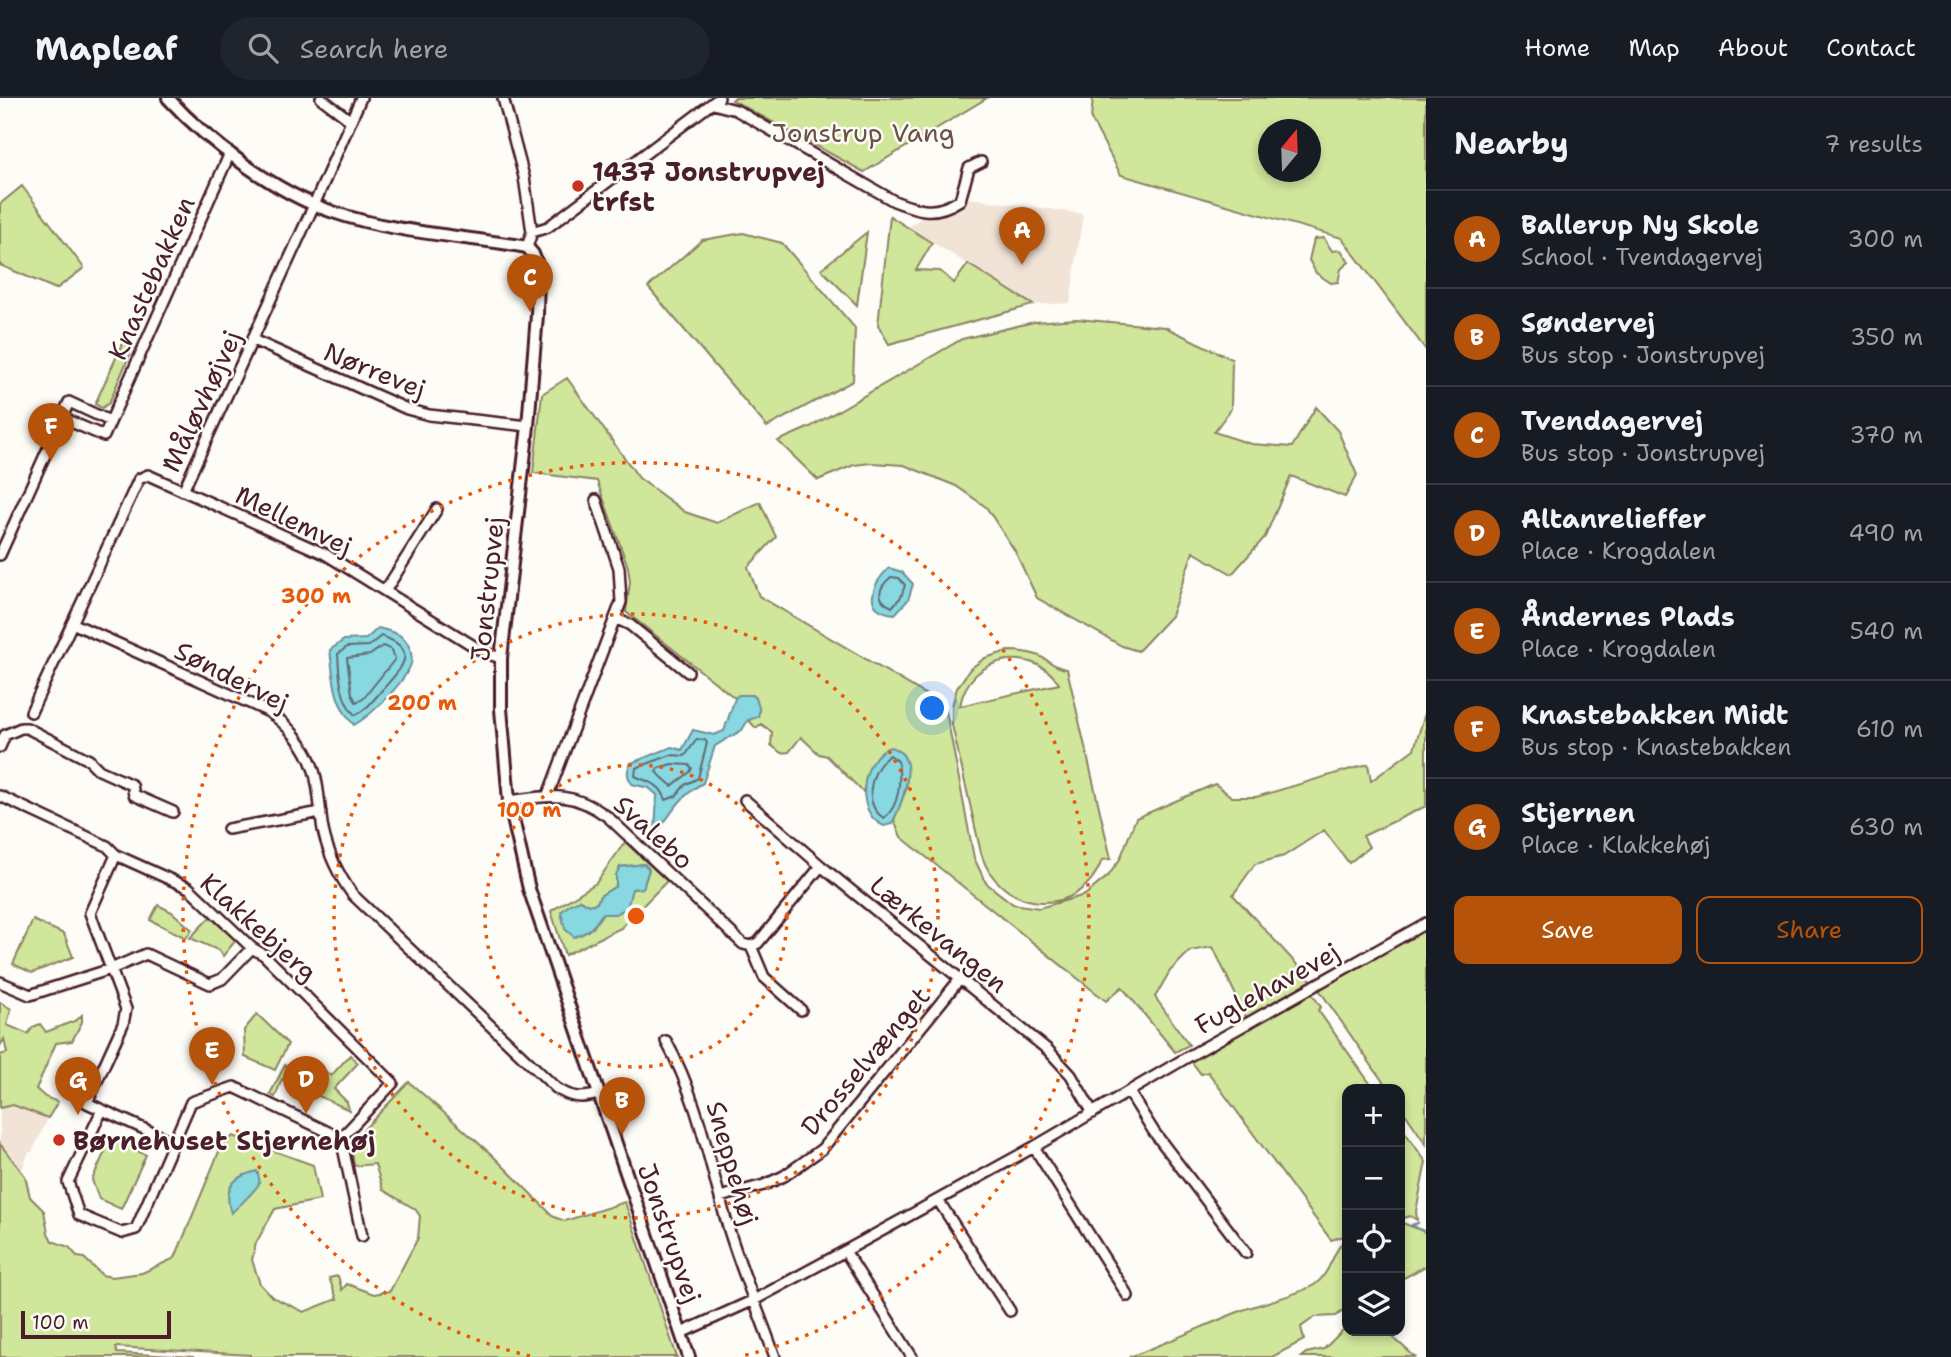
<!DOCTYPE html>
<meta charset="utf-8">
<style>
:root{--surface:#171b24;--page:#20242c;--text:#f1f3f6;--muted:#9ea1a6;--line:#363941;--accent:#b45309}
body{margin:0;font-family:"Shantell Sans",sans-serif;background:var(--page);color:var(--text)}
.controls{position:absolute;right:21px;bottom:21px;display:grid;overflow:hidden;border-radius:14px;box-shadow:0 4px 10px #0003}
.controls button{width:63px;height:63px;display:grid;place-items:center;padding:0;border:0;border-bottom:2px solid var(--line);background:var(--surface);color:var(--text);font:35px sans-serif}
.compass{position:absolute;left:1258px;top:21px;width:63px;height:63px;border-radius:50%;background:var(--surface);box-shadow:0 4px 10px #0003;rotate:19deg}
.scale{position:absolute;left:21px;bottom:18px;width:150px;box-sizing:border-box;padding-left:7px;border:4px solid #4a1f2b;border-top:0;font-size:19px;line-height:24px;white-space:nowrap;color:#4a1f2b;-webkit-text-stroke:5px #fdfcf7;paint-order:stroke}
.you{position:absolute;left:933px;top:611px;width:24px;height:24px;margin:-18px;border:5px solid #fff;border-radius:50%;background:#1a73e8;box-shadow:0 0 0 10px #1a73e833}
.badge{display:grid;place-items:center;width:46px;height:46px;border-radius:50%;background:var(--accent);color:#fff;font-size:23px;font-weight:700}
.pin{position:absolute;translate:-50% -58px;filter:drop-shadow(0 2px 4px #0008)}
.pin::after{content:'';position:absolute;top:37px;width:24px;height:21px;background:inherit;clip-path:polygon(0 0,100% 0,50% 100%)}
.list{margin:0;padding:0;list-style:none}
h2{display:flex;justify-content:space-between;align-items:center;height:91px;margin:0;padding:0 28px;font-size:30px}
h2 small{font-size:23px;font-weight:400;color:var(--muted)}
.list li{display:grid;grid-template-columns:46px 1fr auto;gap:21px;align-items:center;box-sizing:border-box;height:98px;padding:0 28px;border-top:2px solid var(--line)}
.list b{display:block;font-size:26px;white-space:nowrap}
.list p{margin:0;font-size:23px;white-space:nowrap;color:var(--muted)}
.list em{font-size:23px;font-style:normal;color:var(--muted)}
.actions{display:flex;gap:14px;padding:21px 28px}
.actions a{flex:1;padding:16px 0;border:2px solid var(--accent);border-radius:14px;text-align:center;font-size:24px;color:var(--accent)}
.actions .main{background:var(--accent);color:#fff}
.icon{flex:none;width:38px;height:38px;fill:none;stroke:currentColor;stroke-width:2;stroke-linecap:round;stroke-linejoin:round}
.map{position:relative;flex:none;width:1426px;height:1259px;overflow:hidden}
header{display:flex;align-items:center;gap:42px;box-sizing:border-box;height:98px;padding:0 35px;background:var(--surface);border-bottom:2px solid var(--line)}
header strong{font-size:33px}
nav{display:flex;gap:38px;margin-inline-start:auto;font-size:24px}
.search{width:490px;height:63px;background:var(--page);display:flex;align-items:center;gap:18px;box-sizing:border-box;padding:0 24px;border-radius:38px;color:var(--muted);font-size:26px}
main{display:flex}
aside{flex:1;background:var(--surface)}
.map>svg:first-child{display:block}
.built{fill:#f2e3d7}
.green{fill:#cfe69b;stroke:#8c8263;stroke-width:2;fill-rule:evenodd}
.water{fill:#87d8e0;stroke:#6f8e98;stroke-width:2}
.lines{fill:none;stroke-linecap:round;stroke-linejoin:round}
.shore{stroke:#626973;stroke-width:2}
.stream{stroke:#6f8e98;stroke-width:2.5}
.minor-casing{stroke:#4a1f2b;stroke-width:14}
.tertiary-casing{stroke:#4a1f2b;stroke-width:16}
.minor{stroke:#fdfcf7;stroke-width:9}
.tertiary{stroke:#fdfcf7;stroke-width:10}
.ring{fill:none;stroke:#e8590c;stroke-width:3.5;stroke-dasharray:3.5 7}
.poi-dot{fill:#c8321e;stroke:#fdfcf7;stroke-width:2.5}
.labels{text-anchor:middle;dominant-baseline:central;stroke-width:5;stroke-linejoin:round;paint-order:stroke}
.park-label{font-size:26px;fill:#6b5147;stroke:#fdfcf7}
.poi-label{font-size:26px;font-weight:bold;fill:#4a1f2b;stroke:#fdfcf7;text-anchor:start}
.street-label{font-size:26px;fill:#4a1f2b;stroke:#fdfcf7}
.centre{fill:#e8590c;stroke:#fdfcf7;stroke-width:3.5}
.ring-label{font-size:21px;text-anchor:middle;font-weight:bold;fill:#e8590c;stroke:#fdfcf7;stroke-width:5;stroke-linejoin:round;paint-order:stroke}
</style>
<header>
<strong>Mapleaf</strong>
<div class="search"><svg class="icon" aria-label="search" viewBox="0 0 24 24"><circle cx="10" cy="10" r="6"/><path d="M15 15l6 6"/></svg>Search here</div>
<nav><a>Home</a><a>Map</a><a>About</a><a>Contact</a></nav>
</header>
<main>
<div class="map">
<svg width="1426" height="1259" viewBox="0 0 1426 1259">
<rect width="100%" height="100%" fill="#fdfcf7"/>
<filter id="ink" filterUnits="userSpaceOnUse"><feTurbulence type="fractalNoise" baseFrequency=".0143" numOctaves="2"/><feDisplacementMap in="SourceGraphic" scale="14" xChannelSelector="R" yChannelSelector="G"/><feConvolveMatrix kernelMatrix="1 2 1 2 8 2 1 2 1" color-interpolation-filters="sRGB"/></filter>
<g filter="url(#ink)">
<path class="built" d="M969 100 1083 116 1070 205 1033 207 908 129 925 118 950 112Z
M12 1007 48 1020 32 1054H29L22 1071 19 1072 0 1046V1010Z"/>
<path class="green" d="M734 0H987L864 74 732 2Z
M1093 0H1426V252L1342 140 1121 77 1091 21ZM1268 32H1310V74H1268Z
M22 88 84 170 56 191 0 167V106Z
M890 118 932 145 916 172 940 173 954 185 968 166 1033 207 889 246 878 227Z
M867 134 857 207 821 171Z
M743 135 782 145 855 230 853 283 767 329 648 189 702 142Z
M1324 140 1332 153 1341 152 1349 164 1341 171 1338 184 1331 185 1316 175 1309 162 1314 141Z
M1077 221 1165 229 1232 261 1231 311 1214 334 1251 346 1292 349 1316 309 1338 333 1357 377 1345 399 1291 378 1265 439 1232 476 1193 454 1171 518 1138 553 1122 548 1037 500 1015 453 986 409 956 388 904 367 871 365 854 367 818 382 778 343 810 329 962 241 1034 224Z
M124 242 134 247 109 305 102 310 95 306Z
M567 280 639 380 685 414 717 425 760 404 776 439 748 469 759 498 945 608 974 760 986 785 1013 806 1039 810 1085 797 1108 778 1120 761 1136 720 1215 686 1232 699H1256L1368 666 1371 683 1414 651 1426 612V708L1363 738 1369 749 1349 765 1324 732 1284 758 1255 766 1233 797 1313 884 1247 921 1213 849 1190 853 1170 873 1155 899 1189 947 1175 954 1122 889 1106 903 901 739 894 722 907 689 904 659 882 653 873 665 863 694 827 658 819 656 801 639 789 654 781 655 771 647 772 634 761 626 756 630 748 622 756 601 752 597H739L735 600 626 514 630 484 628 469 597 383 533 375 542 296Z
M1008 553C1018 553 1027 554 1037 557 1049 562 1055 570 1067 571L1111 761 1102 762C1080 823 998 815 981 755L952 627V608L957 590 970 571 985 560ZM1007 562C1029 560 1048 568 1059 586L960 608C964 583 982 566 1007 562Z
M625 744 667 783 621 830 565 857 551 813 596 785ZM644 766 649 771 643 790 632 791 616 816H602L593 830 580 802 589 807 597 805 600 798 616 788 620 769Z
M158 807 172 814 192 832 186 840 150 822Z
M210 819 236 842 223 858 220 853 190 840Z
M33 822 64 836 73 859 32 875 13 866Z
M1426 829V1046L1400 1008V991H1388L1318 890Z
M1310 893 1321 909 1318 912 1374 991H1347V1137L1331 1142 1208 974 1201 976 1191 963Z
M0 904 11 911 7 927 28 936 33 929 40 926 46 934 77 922 82 917V924L72 943 56 945 36 991 45 999 58 1004 48 1020 13 1007 0 1010V957L7 955 4 941 0 948Z
M257 916 288 946 275 972 245 959 244 932Z
M350 957 358 965 334 991 347 1004 349 1012 282 981 275 999 270 996 285 967 316 981 321 970 331 978Z
M409 984 491 1056 554 1119 565 1123 625 1104 677 1259H250V1257L116 1249 117 1255 194 1259H0V1046L25 1078 30 1099 44 1113 48 1135 52 1143 69 1149 78 1159 84 1160 102 1177 112 1179 142 1175 175 1160 220 1051 233 1038 313 1067 320 1102 275 1111 256 1145 252 1162 260 1186 272 1199 304 1214 337 1201 329 1180 338 1178 342 1192 347 1186 374 1196 390 1193 418 1140 420 1118 415 1111 383 1092 375 1066 354 1068 351 1045Z
M1400 1027 1426 1064 1416 1113 1417 1122 1410 1118 1400 1121Z
M111 1040 146 1057 121 1111 99 1101 92 1082Z
M1400 1124 1426 1134V1168L1400 1182Z
M1347 1139V1210L1336 1218 1315 1219 1301 1229 1304 1242 1272 1259H1129C1168 1245 1205 1227 1243 1212 1262 1205 1300 1196 1314 1187 1331 1176 1332 1152 1347 1139Z
M1347 1228V1233H1386L1415 1259H1301L1306 1255 1324 1251Z"/>
<path class="water" d="M889 470 902 474 913 486 908 502 895 516C861 513 872 486 889 470Z
M378 530C385 532 398 534 403 540 410 546 413 558 411 566 404 585 372 617 354 627 333 604 334 582 330 552L344 542 366 541Z
M739 597H752C758 603 761 610 758 619L748 622 742 632 715 648 703 685C681 697 671 715 657 735L655 734 657 697 649 690 632 686C627 678 626 673 631 665L672 649 682 652 693 632 714 637 724 633 735 600Z
M890 649C923 657 901 707 892 726L884 728C853 715 861 659 890 649Z
M644 766 649 771 643 790 632 791 627 810 616 816H602C594 829 588 835 574 839L565 831 561 814 570 806 580 802 589 807 597 805 600 798 616 788V777L620 769Z
M257 1073C258 1076 260 1082 259 1085 259 1089 235 1112 231 1115 223 1090 232 1079 257 1073Z"/>
<g class="lines">
<path class="shore" d="M891 479 899 480 905 487 901 499 892 509C875 501 878 490 891 479Z
M381 538C420 551 403 569 383 591 375 600 367 612 355 617 340 603 339 575 338 556L347 549 369 548Z
M383 548 392 552 395 561 363 601 356 604 352 596 347 560 370 557Z
M697 641 705 642 707 645 698 680 685 687 676 698 666 702C660 685 650 685 635 678L636 670 671 657 685 658Z
M890 657 898 663C901 682 900 708 884 720 861 707 871 669 890 657Z
M672 666 689 667 692 670 690 674 672 688 656 674 658 670Z"/>
<path class="stream" d="M1418 1125 1412 1127 1426 1135"/>
<g class="minor-casing">
<path id="minor" d="M321 0 351 23
M503 0 524 79 532 134 527 149
M713 6 736 12 894 103C920 113 935 118 960 102L969 70 981 64
M532 134 548 129 719 0
M253 242 407 311 429 317 528 328
M62 320 104 338 230 55
M183 393 314 107 361 0
M0 457 69 304 110 323
M385 493 437 411
M617 521 630 527 688 574
M72 525 267 613C279 620 287 628 296 639 321 670 317 695 323 732 328 755 339 778 353 797L556 990C571 1000 581 1001 599 996
M31 614 139 381 148 377 325 456 485 555 501 560
M0 649 5 637 21 630H27L89 662 99 672 132 687 134 697 173 714
M548 697 621 504 619 470 596 402
M0 698 107 748 116 757 189 790 252 850 264 857 393 985 341 1040 234 989 191 1004 136 1131 122 1135 79 1117 68 1084 102 1012
M745 702 821 768 1048 952 1071 977 1093 1015
M509 703C550 697 573 693 608 719L743 846 751 848 758 845 821 768
M228 731 321 714
M116 757 90 815 126 911 123 926 87 1005 173 1044
M751 848 764 879 801 912
M0 884 30 897 111 871 146 856 210 886 222 881 252 850
M666 943C698 1001 708 1059 726 1122 739 1168 759 1213 775 1259
M1129 994 1154 1034 1246 1155
M341 1040 362 1138
M1034 1049 1128 1198
M720 1099 764 1087 784 1078 822 1051 960 881
M938 1102 1010 1213
M845 1153 912 1259
M681 1235 754 1202 845 1153 1034 1049 1191 957 1426 825"/>
</g>
<g class="tertiary-casing">
<path id="tertiary" d="M168 0C208 44 276 95 333 114 393 135 464 138 527 149L533 156 538 169 537 217 528 328 501 560V611L509 703 529 791 689 1259"/>
</g>
<use href="#minor" class="minor"/>
<use href="#tertiary" class="tertiary"/>
</g>
</g>
<g class="ring">
<circle cx="636" cy="818" r="151"/>
<circle cx="636" cy="818" r="302"/>
<path d="M530 1258A453 453 0 1 1 742 1258"/>
</g>
<g class="poi-dot">
<circle cx="578" cy="88" r="7"/>
<circle cx="59" cy="1042" r="7"/>
</g>
<g class="labels">
<g class="park-label">
<text x="863" y="34">Jonstrup Vang</text>
</g>
<g class="poi-label">
<text x="592" y="73">1437 Jonstrupvej<tspan x="592" dy="30">trfst</tspan></text>
<text x="73" y="1042">Børnehuset Stjernehøj</text>
</g>
<g class="street-label">
<text transform="translate(151 180) rotate(-66)">Knastebakken</text>
<text transform="translate(375 272) rotate(22)">Nørrevej</text>
<text transform="translate(201 303) rotate(-65)">Måløvhøjvej</text>
<text transform="translate(294 422) rotate(26)">Mellemvej</text>
<text transform="translate(487 491) rotate(-84)">Jonstrupvej</text>
<text transform="translate(232 578) rotate(27)">Søndervej</text>
<text transform="translate(654 734) rotate(42)">Svalebo</text>
<text transform="translate(259 829) rotate(42)">Klakkebjerg</text>
<text transform="translate(939 836) rotate(39)">Lærkevangen</text>
<text transform="translate(1267 890) rotate(-29)">Fuglehavevej</text>
<text transform="translate(865 963) rotate(-50)">Drosselvænget</text>
<text transform="translate(733 1065) rotate(74)">Sneppehøj</text>
<text transform="translate(670 1135) rotate(71)">Jonstrupvej</text>
</g>
</g>
<circle cx="636" cy="818" r="10" class="centre"/>
<g class="ring-label">
<text x="316" y="505">300 m</text>
<text x="422" y="612">200 m</text>
<text x="529" y="719">100 m</text>
</g>
</svg>
<div class="controls">
<button>+</button>
<button>−</button>
<button><svg class="icon" aria-label="locate" viewBox="0 0 24 24"><circle cx="12" cy="12" r="6"/><path d="M12 2v4M12 18v4M2 12h4M18 12h4"/></svg></button>
<button><svg class="icon" aria-label="layers" viewBox="0 0 24 24"><path d="M12 4l9 5-9 5-9-5zM3 14l9 5 9-5"/></svg></button>
</div>
<svg class="compass" viewBox="-18 -18 36 36"><path d="M0-13l5 13h-10z" fill="#e53935"/><path d="M0 13l5-13h-10z" fill="#9ea1a6"/></svg>
<div class="scale">100 m</div>
<div class="you"></div>
<div class="pin badge" style="left:1022px;top:167px">A</div>
<div class="pin badge" style="left:622px;top:1037px">B</div>
<div class="pin badge" style="left:530px;top:214px">C</div>
<div class="pin badge" style="left:306px;top:1016px">D</div>
<div class="pin badge" style="left:212px;top:987px">E</div>
<div class="pin badge" style="left:51px;top:363px">F</div>
<div class="pin badge" style="left:78px;top:1017px">G</div>
</div>
<aside>
<h2>Nearby<small>7 results</small></h2>
<ul class="list">
<li><span class="badge">A</span><div><b>Ballerup Ny Skole</b><p>School · Tvendagervej</p></div><em>300 m</em></li>
<li><span class="badge">B</span><div><b>Søndervej</b><p>Bus stop · Jonstrupvej</p></div><em>350 m</em></li>
<li><span class="badge">C</span><div><b>Tvendagervej</b><p>Bus stop · Jonstrupvej</p></div><em>370 m</em></li>
<li><span class="badge">D</span><div><b>Altanrelieffer</b><p>Place · Krogdalen</p></div><em>490 m</em></li>
<li><span class="badge">E</span><div><b>Åndernes Plads</b><p>Place · Krogdalen</p></div><em>540 m</em></li>
<li><span class="badge">F</span><div><b>Knastebakken Midt</b><p>Bus stop · Knastebakken</p></div><em>610 m</em></li>
<li><span class="badge">G</span><div><b>Stjernen</b><p>Place · Klakkehøj</p></div><em>630 m</em></li>
</ul>
<div class="actions"><a class="main">Save</a><a>Share</a></div>
</aside>
</main>
